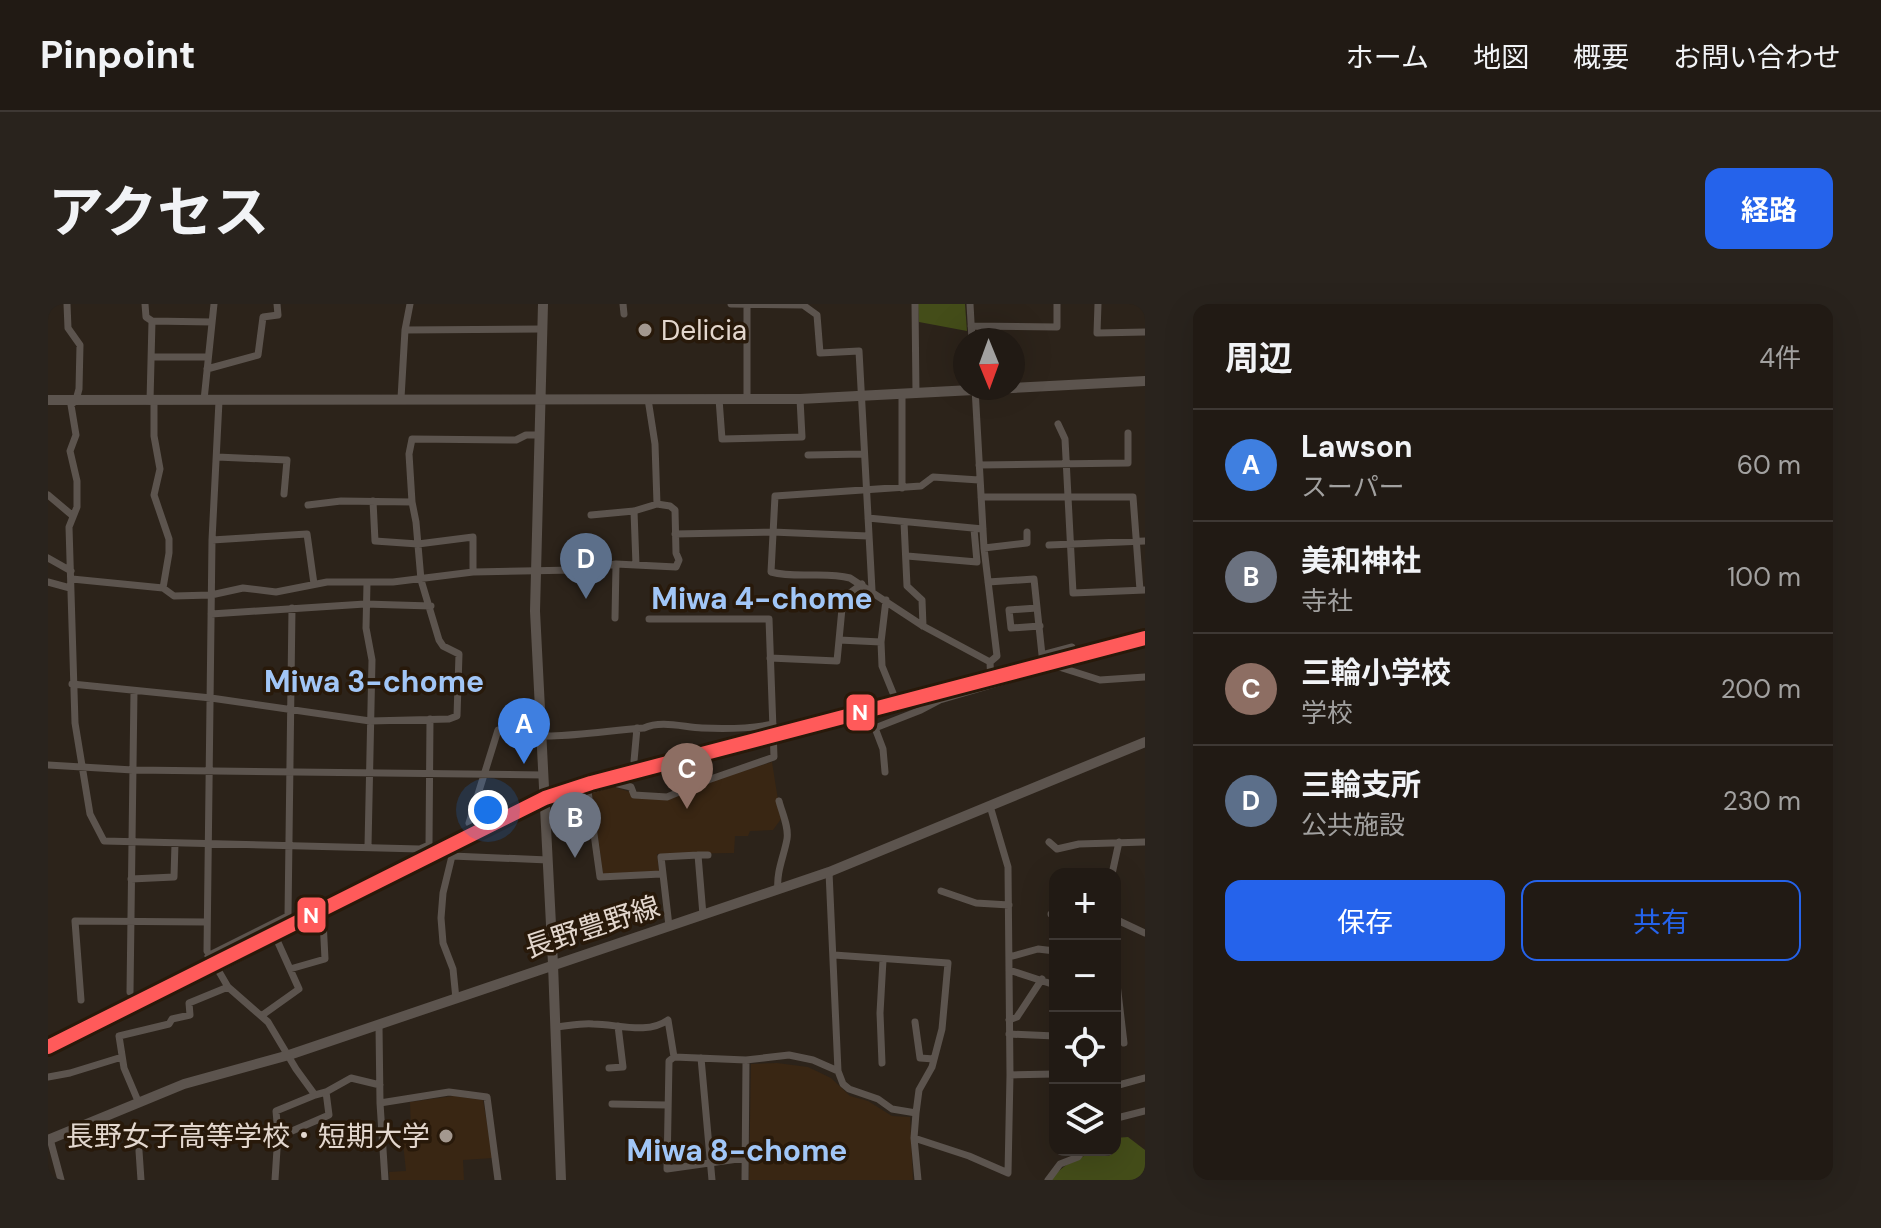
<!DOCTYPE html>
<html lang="ja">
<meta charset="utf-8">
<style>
:root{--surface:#211a14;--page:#29231d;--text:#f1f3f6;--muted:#a2a1a0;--line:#3e3834;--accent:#2563eb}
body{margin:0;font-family:"DM Sans","Noto Sans JP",sans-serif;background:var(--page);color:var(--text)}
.controls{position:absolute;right:24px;bottom:24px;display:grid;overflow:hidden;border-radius:16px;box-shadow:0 8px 32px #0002}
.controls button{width:72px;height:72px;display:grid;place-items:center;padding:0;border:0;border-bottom:2px solid var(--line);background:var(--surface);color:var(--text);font:40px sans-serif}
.compass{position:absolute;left:905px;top:24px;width:72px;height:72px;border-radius:50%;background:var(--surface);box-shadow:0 8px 32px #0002;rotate:179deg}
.you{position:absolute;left:440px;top:506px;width:28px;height:28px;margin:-20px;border:6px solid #fff;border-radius:50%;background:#1a73e8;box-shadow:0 0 0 12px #1a73e833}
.badge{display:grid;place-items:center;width:52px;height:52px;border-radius:50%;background:var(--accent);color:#fff;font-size:26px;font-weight:700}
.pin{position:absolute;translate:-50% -66px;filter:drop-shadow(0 2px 4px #0008)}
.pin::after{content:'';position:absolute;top:42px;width:28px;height:24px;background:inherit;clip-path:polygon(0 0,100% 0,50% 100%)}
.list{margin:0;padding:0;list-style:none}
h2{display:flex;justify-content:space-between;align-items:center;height:104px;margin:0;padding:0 32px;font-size:34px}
h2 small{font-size:26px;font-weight:400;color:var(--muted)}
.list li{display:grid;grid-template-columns:52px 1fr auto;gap:24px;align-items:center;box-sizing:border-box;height:112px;padding:0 32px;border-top:2px solid var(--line)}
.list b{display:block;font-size:30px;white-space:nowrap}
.list p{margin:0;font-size:26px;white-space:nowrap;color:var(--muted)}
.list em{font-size:26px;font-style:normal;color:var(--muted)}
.actions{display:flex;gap:16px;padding:24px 32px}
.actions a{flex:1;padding:18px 0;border:2px solid var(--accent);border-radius:16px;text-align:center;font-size:28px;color:var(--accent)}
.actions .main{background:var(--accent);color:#fff}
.icon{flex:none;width:44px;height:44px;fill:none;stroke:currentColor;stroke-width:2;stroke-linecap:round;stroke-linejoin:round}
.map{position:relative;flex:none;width:1097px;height:876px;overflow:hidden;border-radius:16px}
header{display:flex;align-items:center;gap:48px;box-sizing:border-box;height:112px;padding:0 40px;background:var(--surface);border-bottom:2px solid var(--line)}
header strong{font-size:38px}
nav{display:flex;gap:44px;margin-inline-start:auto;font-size:28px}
.intro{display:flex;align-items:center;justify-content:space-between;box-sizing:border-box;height:192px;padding:0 48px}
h1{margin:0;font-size:56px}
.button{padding:20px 36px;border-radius:16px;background:var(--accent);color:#fff;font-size:28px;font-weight:700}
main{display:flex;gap:48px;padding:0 48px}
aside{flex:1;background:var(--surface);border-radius:16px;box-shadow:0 8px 32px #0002}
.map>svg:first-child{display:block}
.built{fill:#392613}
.green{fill:#444d19}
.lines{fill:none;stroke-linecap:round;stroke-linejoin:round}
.street{stroke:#5c544e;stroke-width:7}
.secondary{stroke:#5c544e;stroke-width:10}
.rail-1-casing{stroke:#28190a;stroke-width:20}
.rail-1{stroke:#ff5a5a;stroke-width:14}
.poi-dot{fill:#a3988f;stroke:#28190a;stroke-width:3}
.labels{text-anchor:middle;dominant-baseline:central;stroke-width:7;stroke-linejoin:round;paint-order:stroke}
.poi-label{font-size:28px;fill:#e3d7ce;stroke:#28190a;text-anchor:start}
.street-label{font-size:28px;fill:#e3d7ce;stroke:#28190a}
.neighbourhood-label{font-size:30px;font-weight:bold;fill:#a1c6f7;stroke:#28190a}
.line-badge{stroke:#28190a;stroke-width:3}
.badge-label{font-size:22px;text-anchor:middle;font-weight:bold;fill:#fff}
</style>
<header>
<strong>Pinpoint</strong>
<nav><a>ホーム</a><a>地図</a><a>概要</a><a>お問い合わせ</a></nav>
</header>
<div class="intro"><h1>アクセス</h1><a class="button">経路</a></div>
<main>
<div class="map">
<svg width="1097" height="876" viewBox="0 0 1097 876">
<rect width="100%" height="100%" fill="#2c231a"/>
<path class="built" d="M724 458 733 515 725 526 702 527 700 532H687L686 549 609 550 611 567 555 570 544 488 566 483 582 488 584 494 622 495 660 478Z
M729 759 760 763 783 774 802 792 820 797 844 812 862 813 865 876H701L703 760Z
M406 792 435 796 445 854 415 856 416 876H342L341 868 358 867 354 829 363 828 362 798Z"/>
<path class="green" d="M870 0H917L919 27 871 18Z
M1080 833 1097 846V876H1003C1016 857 1045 846 1067 846V834Z"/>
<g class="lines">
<path class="street" d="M19 0 20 24 32 41 31 85 28 96 23 101 28 131 22 147 29 177V203L21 223 27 419 42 510 56 537 372 545 381 541 382 415
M97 0 98 13 104 17
M575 0 576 10
M683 0 755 1 769 11 772 49 811 47 824 286
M867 0 868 90
M922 0 924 36
M1050 0 1049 29 1097 28
M923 22 1009 23V0
M357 26 494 25
M104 53H160
M159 65 210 51 215 13 230 11 229 0
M927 84 936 244 949 352 942 358 875 322 802 274C776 267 750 275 723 268L727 192 873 182 885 173 931 176
M854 91V184
M353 94 357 26 362 0
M671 95 674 135 754 133 752 95
M699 95V1
M156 96 166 0
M102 97 104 17 164 18
M106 97V132L112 165 106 191 121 235V249L115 284
M171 97 164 236 159 647 180 683 220 718 248 765 267 791 228 807 230 830 227 876
M1010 120 1017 135 1025 289 1097 286
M760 151 816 150
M169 153 239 156 236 190
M931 161 1080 159V129
M0 191 25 212
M933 193H1085L1092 286
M325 197 327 237 370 240 425 233V268
M260 201 293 197 364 198
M586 207 588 261
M543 211 586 207 609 200 607 140 600 95
M820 214 935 225
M856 218 859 282 874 296 875 322
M627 230 724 228 820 232
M164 236 259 230 266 280
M1001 241 1097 237
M936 244 979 239V228
M859 252 929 258 926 225
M0 254 23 267
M24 275 115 284 126 292 163 291 195 284 228 288 279 278H345L425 268 527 266 568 260 628 263 631 256 628 249 627 206 622 202 609 200
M0 278 22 284
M940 278 986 275 994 351 1024 343
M319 279 318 324 324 356 320 542
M838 296 833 338 834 362 845 389
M989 304 961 306 963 324 992 322
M163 310 317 300 383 302
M567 314 568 260
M791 336 833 338
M722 354 789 357 795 294 814 280
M942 358 943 380
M24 380 163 394 322 417 401 415 409 412 411 350 395 342 391 336 373 276 368 218 364 198 361 150 364 135 468 136 478 131H492
M658 454 660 476
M586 457 589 424
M0 461 85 466 496 471
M837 468 835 445 827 424 873 406 892 396 1008 362 1052 376 1097 373
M540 487 552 573 613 570
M497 500 566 479 583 483 586 491 619 493 660 476 726 453 721 315H601
M942 502 960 563 962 771 1007 770
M421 519 450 426C495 439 549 427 596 424 613 416 635 423 654 424 677 425 702 425 725 420
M1001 538 1009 545 1031 540 1097 538
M781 568 790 767 795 780 801 785 830 795 844 805 868 809 866 834 921 852 960 869 962 771
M1064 570 1071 538
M83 575 126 573 127 539
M730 586C728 568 736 552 739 535 741 523 734 509 731 497
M893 587 928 599 961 601
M1003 610H1007
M655 611 650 551H660
M1067 615 1097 629
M621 622 613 553 650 551
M786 651 900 659 894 725 884 763 871 786 868 809
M160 652 240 612 244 304
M961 653 990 645 1007 647
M168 666 272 612 275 616 277 655 242 665
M961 666 1007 681
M1067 680H1069L1076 739
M82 688 86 387
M408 695 405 665 395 639 393 614 395 589 404 552 500 556
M33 696 27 617 159 618
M213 712 251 685 228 634
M961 716 969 713 994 675
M867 718 872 754 886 755
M331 722 332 799 337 876
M507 723C520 722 533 719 545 720 569 720 599 731 620 716L626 753 621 757 619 865 697 854
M961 730 1007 732
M626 753 698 756 741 751 765 756 790 767
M653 754 664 876
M834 759 832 709 835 656
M561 764 575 763 570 722
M0 773 22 769 74 753
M1067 782 1097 774
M278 788 303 774 332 781
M90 797 76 764 71 732 121 720 124 715 142 711 141 699 180 683
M332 799 401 788 439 793 450 876
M564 800 619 801
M1067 808 1069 814 1097 807
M230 830 244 827 281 811 278 788 267 791
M866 834 870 876
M2 835 13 876
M91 847 93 876
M697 876 698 756
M1000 876 1012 860 1030 853 1035 846"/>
<path class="secondary" d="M495 0 487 307 505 660 513 876
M0 96 752 95 1097 77
M0 836 136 780 241 751 781 568 1097 438"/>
<g class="rail-1-casing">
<path id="rail-1" d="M0 743 497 494 543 479 1097 334"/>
</g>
<use href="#rail-1" class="rail-1"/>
</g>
<g class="poi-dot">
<circle cx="597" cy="26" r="8"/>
<circle cx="398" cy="832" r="8"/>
</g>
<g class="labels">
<g class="poi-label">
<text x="613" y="26">Delicia</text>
<text x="382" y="832" text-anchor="end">長野女子高等学校・短期大学</text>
</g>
<g class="street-label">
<text transform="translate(544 623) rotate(-18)">長野豊野線</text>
</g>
<g class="neighbourhood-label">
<text x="714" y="294">Miwa 4-chome</text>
<text x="326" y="377">Miwa 3-chome</text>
<text x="689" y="846">Miwa 8-chome</text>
</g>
</g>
<g class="line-badge">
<rect x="797" y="389" width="31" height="39" rx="8" fill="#ff5a5a"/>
<rect x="248" y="592" width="31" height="38" rx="8" fill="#ff5a5a"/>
</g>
<g class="badge-label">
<text x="812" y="416">N</text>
<text x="263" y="619">N</text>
</g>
</svg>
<div class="controls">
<button>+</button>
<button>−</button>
<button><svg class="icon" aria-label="locate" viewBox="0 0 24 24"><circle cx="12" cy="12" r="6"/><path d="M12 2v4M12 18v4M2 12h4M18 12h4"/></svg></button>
<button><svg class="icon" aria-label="layers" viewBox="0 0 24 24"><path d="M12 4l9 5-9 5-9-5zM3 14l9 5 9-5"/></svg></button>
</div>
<svg class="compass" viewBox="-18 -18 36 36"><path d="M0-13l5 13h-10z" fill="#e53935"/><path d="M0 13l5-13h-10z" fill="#a2a1a0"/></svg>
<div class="you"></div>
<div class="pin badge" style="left:476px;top:460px;background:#3f7fe0">A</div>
<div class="pin badge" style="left:527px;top:554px;background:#6b7280">B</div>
<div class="pin badge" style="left:639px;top:505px;background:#8d6e63">C</div>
<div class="pin badge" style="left:538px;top:295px;background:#5c6f8a">D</div>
</div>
<aside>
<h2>周辺<small>4件</small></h2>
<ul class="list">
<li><span class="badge" style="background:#3f7fe0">A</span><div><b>Lawson</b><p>スーパー</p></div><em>60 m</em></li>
<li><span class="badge" style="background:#6b7280">B</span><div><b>美和神社</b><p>寺社</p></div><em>100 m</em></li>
<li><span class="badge" style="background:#8d6e63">C</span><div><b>三輪小学校</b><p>学校</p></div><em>200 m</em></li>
<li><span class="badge" style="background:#5c6f8a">D</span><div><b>三輪支所</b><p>公共施設</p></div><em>230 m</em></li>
</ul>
<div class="actions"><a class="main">保存</a><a>共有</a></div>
</aside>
</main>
